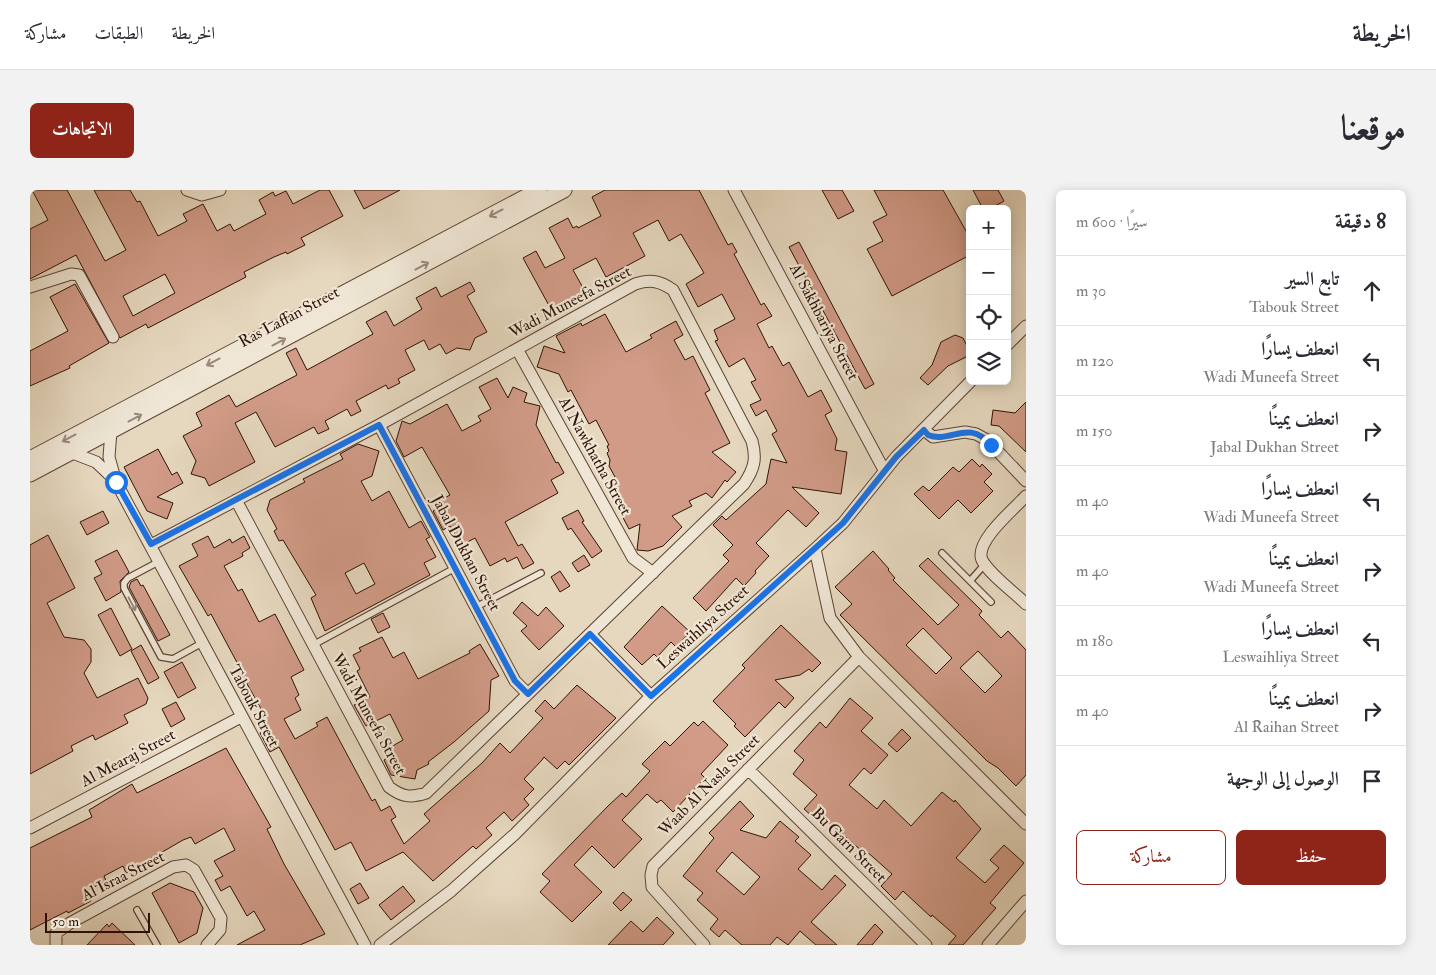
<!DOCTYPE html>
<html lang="ar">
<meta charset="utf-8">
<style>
:root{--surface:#fff;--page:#f2f2f3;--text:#2b2b33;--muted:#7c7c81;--line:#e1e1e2;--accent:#8f2418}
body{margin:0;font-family:"IM FELL Double Pica",Amiri,serif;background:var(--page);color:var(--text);direction:rtl}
.controls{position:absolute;right:15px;top:15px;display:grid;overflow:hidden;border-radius:8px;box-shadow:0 2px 12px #0003}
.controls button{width:45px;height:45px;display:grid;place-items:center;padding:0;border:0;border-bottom:1px solid var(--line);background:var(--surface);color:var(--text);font:25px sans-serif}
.scale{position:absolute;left:15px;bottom:12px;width:105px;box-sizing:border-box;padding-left:5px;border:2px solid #301206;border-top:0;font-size:14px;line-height:18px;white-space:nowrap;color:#301206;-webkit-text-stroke:4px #efe6d5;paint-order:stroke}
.stop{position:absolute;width:15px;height:15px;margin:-11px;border:4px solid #1a73e8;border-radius:50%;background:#fff}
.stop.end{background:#1a73e8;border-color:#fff;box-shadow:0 1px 5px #0008}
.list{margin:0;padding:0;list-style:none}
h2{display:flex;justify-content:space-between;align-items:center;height:65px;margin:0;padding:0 20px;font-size:21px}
h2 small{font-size:16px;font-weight:400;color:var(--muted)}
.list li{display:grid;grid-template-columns:32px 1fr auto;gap:15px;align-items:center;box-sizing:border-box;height:70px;padding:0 20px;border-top:1px solid var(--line)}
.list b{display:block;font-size:19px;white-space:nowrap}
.list p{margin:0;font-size:16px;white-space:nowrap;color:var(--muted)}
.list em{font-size:16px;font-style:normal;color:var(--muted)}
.actions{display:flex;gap:10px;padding:15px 20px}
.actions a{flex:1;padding:11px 0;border:1px solid var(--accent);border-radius:8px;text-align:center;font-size:18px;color:var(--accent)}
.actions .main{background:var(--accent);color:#fff}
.icon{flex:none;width:28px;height:28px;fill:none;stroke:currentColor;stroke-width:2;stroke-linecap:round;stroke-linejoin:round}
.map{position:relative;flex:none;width:996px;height:755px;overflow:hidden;direction:ltr;border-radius:8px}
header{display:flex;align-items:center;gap:30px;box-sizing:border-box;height:70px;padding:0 25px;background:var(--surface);border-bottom:1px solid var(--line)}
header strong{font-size:24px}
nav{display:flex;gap:28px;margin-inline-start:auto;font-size:18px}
.intro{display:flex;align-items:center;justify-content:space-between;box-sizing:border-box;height:120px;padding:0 30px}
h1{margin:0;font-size:35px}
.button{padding:12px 22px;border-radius:8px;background:var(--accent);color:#fff;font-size:18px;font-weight:700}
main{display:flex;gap:30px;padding:0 30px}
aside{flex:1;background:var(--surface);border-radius:8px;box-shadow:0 2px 12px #0003}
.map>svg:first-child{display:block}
.building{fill:#d19b87;stroke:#301206;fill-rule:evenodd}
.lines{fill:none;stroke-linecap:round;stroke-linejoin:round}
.service-casing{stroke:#5e4434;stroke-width:8}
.minor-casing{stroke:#5e4434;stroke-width:13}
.tertiary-casing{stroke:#5e4434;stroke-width:17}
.service{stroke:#efe6d5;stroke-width:5.5}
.minor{stroke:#efe6d5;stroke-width:11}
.tertiary{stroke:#efe6d5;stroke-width:15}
.oneway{stroke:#998778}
.route{stroke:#1a73e8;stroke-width:6}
.labels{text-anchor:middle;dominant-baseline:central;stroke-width:4.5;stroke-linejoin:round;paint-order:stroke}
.street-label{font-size:16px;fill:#301206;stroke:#efe6d5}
</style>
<header>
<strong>الخريطة</strong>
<nav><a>الخريطة</a><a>الطبقات</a><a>مشاركة</a></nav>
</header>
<div class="intro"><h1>موقعنا</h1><a class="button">الاتجاهات</a></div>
<main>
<aside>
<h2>8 دقيقة<small>سيرًا · 600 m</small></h2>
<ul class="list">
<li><svg class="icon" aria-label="ahead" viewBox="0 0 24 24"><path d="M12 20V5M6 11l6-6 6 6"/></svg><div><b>تابع السير</b><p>Tabouk Street</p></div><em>30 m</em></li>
<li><svg class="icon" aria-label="left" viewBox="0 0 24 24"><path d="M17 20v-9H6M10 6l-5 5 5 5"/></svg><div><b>انعطف يسارًا</b><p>Wadi Muneefa Street</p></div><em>120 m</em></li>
<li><svg class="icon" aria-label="right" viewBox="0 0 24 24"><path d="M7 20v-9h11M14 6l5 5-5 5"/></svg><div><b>انعطف يمينًا</b><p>Jabal Dukhan Street</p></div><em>150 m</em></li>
<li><svg class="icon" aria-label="left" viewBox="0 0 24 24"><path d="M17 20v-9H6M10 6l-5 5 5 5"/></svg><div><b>انعطف يسارًا</b><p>Wadi Muneefa Street</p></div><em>40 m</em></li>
<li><svg class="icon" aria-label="right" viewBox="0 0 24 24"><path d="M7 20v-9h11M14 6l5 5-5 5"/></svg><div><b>انعطف يمينًا</b><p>Wadi Muneefa Street</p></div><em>40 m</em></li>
<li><svg class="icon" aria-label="left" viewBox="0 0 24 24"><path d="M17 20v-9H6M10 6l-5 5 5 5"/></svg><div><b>انعطف يسارًا</b><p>Leswaihliya Street</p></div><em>180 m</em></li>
<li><svg class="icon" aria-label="right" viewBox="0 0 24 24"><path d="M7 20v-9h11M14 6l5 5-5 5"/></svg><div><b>انعطف يمينًا</b><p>Al Raihan Street</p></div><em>40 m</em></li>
<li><svg class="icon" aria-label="arrive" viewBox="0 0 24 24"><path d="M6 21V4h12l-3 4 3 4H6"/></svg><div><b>الوصول إلى الوجهة</b></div></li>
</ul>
<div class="actions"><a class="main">حفظ</a><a>مشاركة</a></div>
</aside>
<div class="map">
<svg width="996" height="755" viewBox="0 0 996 755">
<rect width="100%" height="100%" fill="#e6d8bf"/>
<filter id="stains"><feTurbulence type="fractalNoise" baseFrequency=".004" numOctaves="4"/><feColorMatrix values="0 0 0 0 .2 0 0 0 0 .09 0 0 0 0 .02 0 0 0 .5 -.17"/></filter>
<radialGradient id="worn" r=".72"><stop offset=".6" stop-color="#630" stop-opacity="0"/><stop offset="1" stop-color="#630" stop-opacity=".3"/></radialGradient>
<path class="building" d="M2 0H37L75 71 96 60 64 0H100L107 12 110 11 128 46 157 31 153 24 173 14 187 41 200 34 204 41 236 24 229 10 243 2 245 6 256 1 263 14 290 0H299L313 26 271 48 275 55 257 64 256 62 244 67 214 82 216 87 118 138 116 134 90 148 46 65 0 89V39L18 30ZM135 84 145 103 103 126 93 106Z
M324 0H370L334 19Z
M575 0H669L698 55 702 53 707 62 704 64 731 115 734 113 742 126 727 134 739 158 742 156 753 176 759 172 778 207 791 200 802 221 795 225 807 249 805 260 817 262 811 304 762 297 789 323 776 337 758 320 726 353 739 366 725 381 726 383 714 396 706 388 676 421 663 408 699 371 693 365 703 355 683 335 692 326 696 330 736 294 741 269 757 273 742 244 747 241 736 220 726 226 720 215 731 210 721 192 726 190 714 168 699 177 685 151 688 150 684 140 705 129 692 104 668 117 656 94 674 83 651 44 639 51 628 30 603 43 615 66 576 87 566 68 543 80 556 103 522 121 493 68 506 61 515 78 535 68 519 38 538 28 543 38 547 36 548 38 571 26 562 7Z
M792 0H812L824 21 808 29Z
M844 0H913L940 48V65L862 106 837 59 853 51 843 32 857 25Z
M943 0H968L974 11 960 19H953Z
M769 52 844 194 835 199 759 57Z
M440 92 445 101 437 106 457 142 445 148 440 160 427 158 416 164 410 154 399 160 394 150 375 160 385 180 368 189 370 193 358 199 356 195 326 211 331 221 321 226 317 219 295 231 299 239 288 244 284 237 245 257 226 222 205 233 225 272 179 296 175 288 161 284 166 271 153 246 172 236 166 223 199 205 206 217 267 185 256 163 266 158 277 180 343 144 336 132 356 121 364 136 392 119 386 108 406 97 411 107Z
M45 94 79 153 39 176 40 178 0 196V161L38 141 20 107Z
M575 124 596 162 622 148 620 145 646 131 653 145 644 150 655 170 663 166 680 200 675 203 700 253 682 262 706 282 697 292 695 290 682 308 676 303 659 311 662 316 642 326 652 337 633 356 618 361 607 360 610 334 599 339 578 299 585 295 582 289 585 287 579 276 580 270 577 263 579 261 577 256 579 255 566 230 559 234 541 200 538 202 529 184 507 177 514 156 535 163 526 146 551 133 552 136Z
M925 145 933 148 939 160 936 167 918 176 898 195 890 188 902 175 911 152Z
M467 188 478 208 483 197 497 203 494 212 510 216 506 235 526 273 528 272 534 283 521 290 528 303 475 332 488 356 492 354 504 373 493 379 487 367 477 372 475 368 460 376 445 348 432 355 420 336 413 340 403 321 409 317 407 312 420 305 392 257 374 267 366 251 372 231 380 234 417 214 432 241 451 231 448 226 461 219 449 197Z
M996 212V262L969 236 961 235 963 220 985 223Z
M328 254 349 261 342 286 331 291 342 311 359 301 379 338 391 331 400 347 396 349 406 367 394 373 400 385 295 441 281 408 286 405 253 350 249 351 244 341 247 339 237 320 240 310 275 292 273 289 313 269 310 264ZM334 373 345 394 326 404 315 383Z
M128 259 142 285 147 282 153 293 127 307 143 313 137 329 117 321 94 277Z
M942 269 950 277 952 274 962 284 954 292 963 301 941 323 928 310 909 329 884 304 893 296 899 301 923 277 929 282Z
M548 320 554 331 552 332 572 361 562 368 541 338 538 340 532 328Z
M73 321 79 333 57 345 50 332Z
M18 345 45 398 17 413 34 447 54 450 61 459V472L54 483 67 508 108 488 118 508 116 514 94 525 98 533 65 550 63 545 41 556 43 561 0 584V355Z
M178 346 184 358 200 349 202 353 214 346 220 358 212 363 213 366 194 376 208 401 212 399 229 432 245 424 274 480 261 487 269 505 265 508 271 520 254 529 265 549 288 536 286 533 297 527 342 611 345 609 351 621 360 616 366 627 361 630 374 654 400 631 394 624 452 573 470 553 480 563 513 528 505 521 515 510 524 519 547 495 586 528 539 575 535 571 527 579 514 567 512 570 494 589 504 599 494 609 499 615 482 631 474 622 456 638 462 645 446 659 443 656 403 691 373 662 336 681 321 652 305 660 249 557 240 562 230 543 238 538 232 527 235 526 216 492 214 493 208 482 211 480 181 424 178 426 149 376 168 366 162 354Z
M87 360 99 382 90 391 91 402 76 411 64 388 72 384 65 371Z
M843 361 859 379 858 380 865 388 863 390 908 435 929 415 889 376 898 368 952 421 949 425 971 448 978 441 996 460V585L986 596 968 578 957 571 810 425 822 414 805 397ZM893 438 922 468 906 484 876 455ZM948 461 972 486 955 503 930 478Z
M554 365 560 375 548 382 542 373Z
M530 381 540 396 530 402 521 387Z
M107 389 111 396 113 395 140 445 128 451 99 397 101 392Z
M492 412 508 426 516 417 534 436 509 460 491 441 497 436 483 423Z
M632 416 660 442 646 457 641 452 627 467 624 464 612 475 594 457Z
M81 418 102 459 90 466 68 425Z
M353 423 360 437 348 443 341 429Z
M751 435 791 473 782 482 779 479 770 485 745 490 764 508 755 518 749 512 715 547 704 536 706 534 683 511 715 478 712 475Z
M352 447 363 468 374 462 388 489 440 463 439 461 450 454 469 486 461 490 459 521 424 552 398 572 399 574 387 580 385 589 361 585 354 570 363 565 359 558 373 550 360 524 336 536 324 515 340 507 327 481 330 479 323 465 331 461 329 458Z
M111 455 129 488 118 494 101 461Z
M152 472 166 498 148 508 134 482Z
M820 508 843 528 831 541 858 565 841 584 834 578 819 595 847 619 854 610 881 636 912 602 924 612 925 610 951 639 926 668 955 693 969 678 960 670 974 655 994 673 960 713 966 718 933 755H918L926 746 902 725 901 727 873 701 865 710 851 696 862 684 835 660 833 662 795 629 791 634 774 619 787 605 763 584 774 570 764 561 790 532 796 538Z
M146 512 155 529 141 537 132 519Z
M673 531 698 555 671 584 675 588 643 622 631 610 627 613 617 604 592 630 612 649 584 678 562 656 544 675 572 702 542 732 510 702 520 691 512 684 578 616 592 603 596 607 620 581 612 574 635 551 640 556 664 532 668 536Z
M872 539 881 548 867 562 858 554Z
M196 558 241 637 237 639 254 674 295 744 270 755H207L235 740 224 721 217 726 200 696 191 701 185 690 193 686 184 671 205 660 194 638 165 654 161 647 153 650 96 683 93 676 74 686 76 691 56 701 61 711 38 723 37 721 0 740V658L62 627 59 620 102 594 107 603Z
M710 611 724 626 710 640 736 648 750 631 769 647 765 651 781 665 768 679 792 700 805 685 816 695 781 732 807 755H786L770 741 758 755 747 747 740 755H712L695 740 689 747 680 739 688 729 667 710 673 703 653 686 684 648 679 643ZM702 662 730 687 714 705 686 681Z
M140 693 164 702 173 718 167 743 149 753 122 703Z
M330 693 339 708 328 714 320 699Z
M373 696 385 711 361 730 349 715Z
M593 702 602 710 591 721 583 713Z
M627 727 644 743 633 755H578L601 731 613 742Z
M82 733 105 755H57L77 734 79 737Z
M845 734 853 742 842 755H827Z"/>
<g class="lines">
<g class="service-casing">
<path id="service" d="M912 363 961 412
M130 371 98 388 94 393V398L131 467 143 469 172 453
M940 391 955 374
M446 417 511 383
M283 455 425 378
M107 720 127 755"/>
</g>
<g class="minor-casing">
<path id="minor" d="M157 0 172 5 190 0
M704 0 854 280
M0 97 41 84 49 85 83 147
M977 155 996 136
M487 159 603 368 623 383
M349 235 485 491 498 504
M894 240 903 247 935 242 946 244 957 250 996 291
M81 241 79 267 86 292 335 755
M40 262 66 272 84 289
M996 306C984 319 944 352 952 370 959 384 985 403 996 414
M121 355 349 235 605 94C621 89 630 91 643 100L722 251C727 269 724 279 714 294L396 603C380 608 372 607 359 597L206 310
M785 359 800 428 829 467 996 634
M560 444 621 506
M718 579 896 755
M0 638 211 527
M26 755V743L40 733 143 677 156 675 164 680 191 728 190 740 177 755
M350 755 421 701 485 644 621 506 785 359 813 333 866 267 941 191
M674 755 622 697 621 685 623 676 829 467
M958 755 996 711"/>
</g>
<g class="tertiary-casing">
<path id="tertiary" d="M0 269 509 0
M0 284 534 0"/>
</g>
<use href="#service" class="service"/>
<use href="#minor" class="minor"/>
<use href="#tertiary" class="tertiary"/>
</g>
<defs><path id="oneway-shaft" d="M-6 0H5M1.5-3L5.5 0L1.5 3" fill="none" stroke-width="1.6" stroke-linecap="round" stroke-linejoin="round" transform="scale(1.25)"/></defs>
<g class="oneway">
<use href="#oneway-shaft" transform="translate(466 23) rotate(152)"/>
<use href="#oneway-shaft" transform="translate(392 76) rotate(-28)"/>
<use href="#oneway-shaft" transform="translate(249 152) rotate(-28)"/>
<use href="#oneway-shaft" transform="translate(183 172) rotate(152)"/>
<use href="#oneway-shaft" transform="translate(105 228) rotate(-28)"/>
<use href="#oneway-shaft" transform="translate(39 248) rotate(152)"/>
<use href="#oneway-shaft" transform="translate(102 414) rotate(62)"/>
</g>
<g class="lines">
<path class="route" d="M86 292 121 354 349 235 485 491 498 504 560 444 621 506 813 333 866 267 894 240 898 245C921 254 938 228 961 255"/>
</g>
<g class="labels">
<g class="street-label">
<text transform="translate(540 112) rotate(-28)">Wadi Muneefa Street</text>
<text transform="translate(259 127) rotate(-28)">Ras Laffan Street</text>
<text transform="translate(794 132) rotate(62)">Al Sakhbariya Street</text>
<text transform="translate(565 266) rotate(61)">Al Nawkhatha Street</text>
<text transform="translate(436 363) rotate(62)">Jabal Dukhan Street</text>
<text transform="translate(673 437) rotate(-42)">Leswaihliya Street</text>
<text transform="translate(224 516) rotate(62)">Tabouk Street</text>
<text transform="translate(339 524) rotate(61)">Wadi Muneefa Street</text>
<text transform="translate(98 568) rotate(-28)">Al Mearaj Street</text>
<text transform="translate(679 595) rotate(-45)">Waab Al Nasla Street</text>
<text transform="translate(819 655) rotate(45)">Bu Garn Street</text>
<text transform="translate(93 686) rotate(-27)">Al Israa Street</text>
</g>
</g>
<rect width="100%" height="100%" filter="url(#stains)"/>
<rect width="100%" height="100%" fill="url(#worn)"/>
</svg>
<div class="controls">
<button>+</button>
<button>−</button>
<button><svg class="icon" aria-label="locate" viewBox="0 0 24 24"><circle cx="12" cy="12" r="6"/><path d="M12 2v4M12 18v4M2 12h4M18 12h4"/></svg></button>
<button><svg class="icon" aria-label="layers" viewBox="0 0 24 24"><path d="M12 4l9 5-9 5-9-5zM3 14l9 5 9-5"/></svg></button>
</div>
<div class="scale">50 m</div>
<div class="stop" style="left:86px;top:292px"></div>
<div class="stop end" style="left:961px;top:255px"></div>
</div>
</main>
